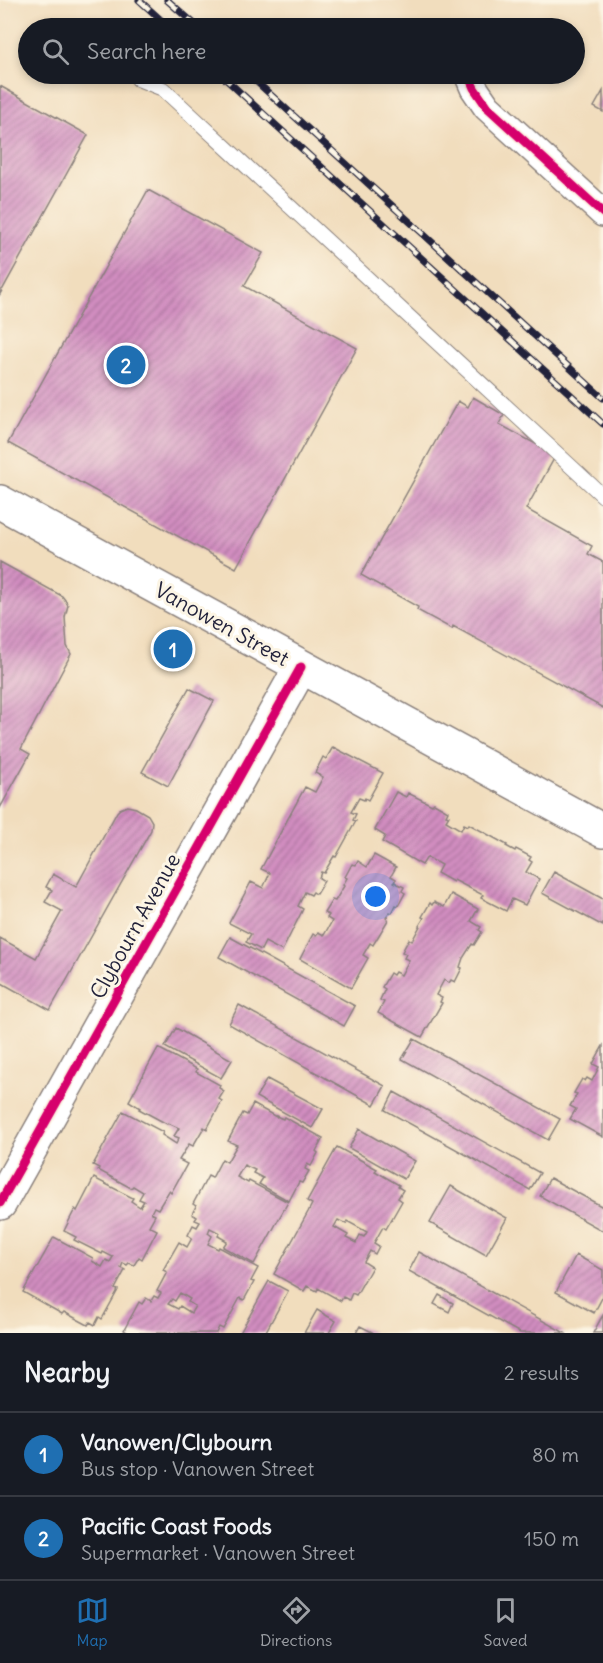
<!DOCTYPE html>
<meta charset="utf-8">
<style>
:root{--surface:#171b24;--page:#20242c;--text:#f1f3f6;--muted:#9ea1a6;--line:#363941;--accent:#1f6fb2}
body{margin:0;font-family:Delius,sans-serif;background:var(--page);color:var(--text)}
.you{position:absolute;left:376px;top:897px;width:21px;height:21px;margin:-15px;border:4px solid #fff;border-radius:50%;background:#1a73e8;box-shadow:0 0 0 9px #1a73e833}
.badge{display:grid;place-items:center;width:39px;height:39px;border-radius:50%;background:var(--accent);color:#fff;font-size:20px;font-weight:700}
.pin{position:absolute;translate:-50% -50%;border:3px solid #fff;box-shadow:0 2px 6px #0006}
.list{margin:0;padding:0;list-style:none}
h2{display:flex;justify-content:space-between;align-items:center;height:78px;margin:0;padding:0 24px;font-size:26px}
h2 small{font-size:20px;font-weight:400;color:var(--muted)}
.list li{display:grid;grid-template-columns:39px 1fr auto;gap:18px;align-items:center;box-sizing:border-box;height:84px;padding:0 24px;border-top:2px solid var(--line)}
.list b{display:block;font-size:22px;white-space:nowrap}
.list p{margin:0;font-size:20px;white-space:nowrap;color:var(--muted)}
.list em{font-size:20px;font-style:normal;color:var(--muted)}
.icon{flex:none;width:33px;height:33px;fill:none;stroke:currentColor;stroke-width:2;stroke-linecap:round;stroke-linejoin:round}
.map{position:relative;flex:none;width:603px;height:1333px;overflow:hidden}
.search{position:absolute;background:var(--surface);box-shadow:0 3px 9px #0003;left:18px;right:18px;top:18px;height:66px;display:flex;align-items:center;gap:15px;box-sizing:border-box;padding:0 21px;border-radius:33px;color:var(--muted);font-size:22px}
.sheet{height:246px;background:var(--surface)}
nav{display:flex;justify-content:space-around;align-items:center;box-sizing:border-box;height:84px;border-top:2px solid var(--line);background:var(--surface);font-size:16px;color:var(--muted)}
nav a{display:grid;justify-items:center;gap:3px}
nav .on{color:var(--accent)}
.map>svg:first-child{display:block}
.building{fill:url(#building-hatch);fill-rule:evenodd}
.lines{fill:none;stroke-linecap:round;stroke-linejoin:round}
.service-casing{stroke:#8a807c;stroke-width:16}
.minor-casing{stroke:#8a807c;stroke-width:30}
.tertiary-casing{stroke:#8a807c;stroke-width:36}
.secondary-casing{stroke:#8a807c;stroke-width:36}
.service{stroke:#fff;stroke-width:14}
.minor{stroke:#fff;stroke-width:27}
.tertiary{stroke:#fff;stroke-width:33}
.secondary{stroke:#fff;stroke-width:33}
.rail-casing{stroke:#22223b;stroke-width:7}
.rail{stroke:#fcf5e5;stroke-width:4.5;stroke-dasharray:14;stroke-linecap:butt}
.cycleway-casing{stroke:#fcf5e5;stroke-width:13}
.cycleway{stroke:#d6006c;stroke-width:9}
.labels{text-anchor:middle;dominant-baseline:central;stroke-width:6;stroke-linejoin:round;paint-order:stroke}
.street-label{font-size:21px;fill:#22223b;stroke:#fcf5e5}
</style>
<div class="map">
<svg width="603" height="1333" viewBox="0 0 603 1333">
<defs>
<pattern id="building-hatch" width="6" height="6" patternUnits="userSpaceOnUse" patternTransform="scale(1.5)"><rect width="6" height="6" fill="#d18dc0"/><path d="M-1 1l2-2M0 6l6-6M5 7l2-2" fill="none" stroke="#a9739d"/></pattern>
</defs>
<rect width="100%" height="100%" fill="#fcf5e5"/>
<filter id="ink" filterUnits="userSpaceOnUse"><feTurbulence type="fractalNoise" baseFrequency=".0167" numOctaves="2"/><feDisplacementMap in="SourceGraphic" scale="12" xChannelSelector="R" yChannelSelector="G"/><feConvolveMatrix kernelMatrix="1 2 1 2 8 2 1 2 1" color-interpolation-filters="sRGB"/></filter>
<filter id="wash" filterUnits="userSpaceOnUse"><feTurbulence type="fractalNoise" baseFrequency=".008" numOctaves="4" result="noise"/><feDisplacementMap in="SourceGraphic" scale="24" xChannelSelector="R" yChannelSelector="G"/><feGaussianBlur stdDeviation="1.35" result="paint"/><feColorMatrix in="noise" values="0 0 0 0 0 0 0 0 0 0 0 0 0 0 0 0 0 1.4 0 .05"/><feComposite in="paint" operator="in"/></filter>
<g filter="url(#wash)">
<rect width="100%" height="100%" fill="#f1ddbd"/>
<g id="blocks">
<path class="building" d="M0 86 88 135 0 294Z
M603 91V112L594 107Z
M148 190 263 253 244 286 357 348 236 568 8 443Z
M473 397 504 415 499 424 556 455 526 509 592 546 588 554 603 562V708L453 626 452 629 417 610 418 607 361 575 458 401 468 407Z
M0 562 62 596 65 600 68 605 65 617 67 646 71 654 21 749 30 754 0 808Z
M189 688 214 701 168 786 142 772Z
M333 747 383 773 368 800 365 798 364 800 359 798 351 812 356 814 353 820 356 821 336 857 334 856 324 873 321 872 319 878 324 881 316 894 313 892 311 895 305 892 298 906 303 909 282 951 265 942 261 950 246 942 251 934 229 923 251 882 263 888 270 873 261 869 305 787 315 792 323 777 315 773 323 757 326 759Z
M396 792 406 797 408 793 432 805 434 803 448 811 446 815 449 816 446 821 461 830 464 824 468 826 469 824 507 845 506 846 515 851 516 849 531 857 529 860 532 862 526 872 539 879 525 905 512 899 506 911 481 898 483 895 454 880 453 882 437 873 441 865 427 857 422 865 382 842 385 836 375 830Z
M127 806 136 808 148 815 152 822 151 830 50 1010 0 982V938L36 958 62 911 45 902 52 890 46 887 53 874 76 887 117 812 120 809Z
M374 855 396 867 391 876 396 879 394 882 404 887 402 891 405 893 398 906 396 905 392 913 390 912 386 918 388 920 373 945 370 943 363 955 368 958 351 988 300 959 313 934 316 936 318 932 324 935 332 921 327 918 329 915 324 913 332 900 335 901 344 886 343 885 347 878 345 877 352 864 356 865 358 861 367 867Z
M554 872 603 899V926L542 893Z
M451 894 478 909 471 921 481 927 479 930 482 932 474 945 472 944 463 958 460 967 462 968 455 982 451 980 449 983 444 980 436 995 442 998 440 1002 442 1003 422 1037 378 1013 384 1002 380 1000 385 989 382 987 390 973 393 975 395 972 401 975 409 960 404 958 406 954 402 952 409 939 412 941 420 926H419L424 918 422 917 430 903 432 905 434 902 444 907Z
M230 937 355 1006 344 1026 219 957Z
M239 1005 385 1086 374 1105 229 1024Z
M176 1028 232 1060 221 1078 165 1047Z
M414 1039 560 1119 548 1140 402 1059Z
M603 1046V1137L570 1119 576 1109 570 1106 577 1094 574 1093 582 1079 585 1081 587 1078 592 1081 599 1067 593 1064Z
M158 1048 197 1069 196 1072 220 1085 219 1088 224 1091 219 1099 222 1101 207 1129 204 1127 193 1146 189 1144 179 1160 187 1164 171 1193 169 1191 158 1209 154 1207 151 1213 155 1215 149 1226 157 1230 142 1259 139 1257 134 1265 129 1263 127 1265 123 1263 121 1268 125 1270 115 1289 118 1290 102 1319 99 1317 95 1325 90 1322 88 1325 64 1312 62 1314 23 1292 54 1237 93 1258 92 1261 102 1267 106 1260 110 1262 113 1257 103 1252 102 1254 74 1240 76 1237 64 1231 75 1209 77 1211 94 1178 133 1198 131 1201 140 1207 144 1201 139 1199 143 1192 133 1186 131 1188 98 1170 99 1168 93 1165 123 1111 163 1132 162 1135 176 1144 179 1138 174 1136 179 1128 168 1123 167 1124 139 1109 140 1108 129 1101Z
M267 1079 323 1109 312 1128 256 1097Z
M394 1092 540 1173 530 1190 385 1110Z
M253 1104 276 1117V1116L283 1119 284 1117 323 1138 316 1151 318 1153 311 1166 307 1164 305 1169 309 1171 302 1183 299 1182 289 1201 259 1184 263 1178 253 1173 255 1170 244 1165 237 1177 248 1183 249 1181 288 1202 254 1264 223 1247 227 1241 218 1236 220 1233 210 1228 208 1233 212 1236 208 1244 218 1249 219 1247 258 1268 251 1281 254 1282 244 1300 240 1298 223 1329 219 1327 216 1333H126L127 1332 124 1330 139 1302 142 1304 146 1298 151 1301 154 1296 158 1298 161 1293 157 1291 167 1272 163 1270 179 1242 187 1247 192 1238 188 1235 193 1225 197 1227 200 1222 195 1220 197 1217 192 1214 196 1206 193 1204 208 1176 212 1178 222 1159 227 1162 237 1145 228 1141 243 1113 247 1115ZM180 1293 190 1299 188 1302 195 1306 191 1313 180 1306 178 1309 168 1304 172 1299 175 1301Z
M359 1129 415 1161 404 1179 349 1148Z
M337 1147 377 1169 375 1171 399 1185 398 1187 403 1190 398 1198 402 1201 386 1229 383 1227 374 1243 379 1246 375 1254 370 1251 364 1262 372 1267 356 1295 352 1293 349 1300 343 1297 341 1301 318 1288 317 1291 307 1286 304 1291 274 1274 308 1212 312 1204 307 1201ZM338 1220 346 1224 347 1221 367 1232 364 1237 360 1235 356 1243 346 1238 348 1235 334 1227Z
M550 1178 603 1207V1231L540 1196Z
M451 1186 507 1218 486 1255 430 1223Z
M419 1252 565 1333H520L409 1271Z
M576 1255 603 1270V1296L594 1313 556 1292Z
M269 1281 288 1291 265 1333H240Z
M439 1295 453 1303 449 1312 434 1304Z
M317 1310 336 1321 329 1333H304Z
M603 1315V1333H593Z
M360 1326 374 1333H356Z"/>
</g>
</g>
<g filter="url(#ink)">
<use href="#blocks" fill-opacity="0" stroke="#8a807c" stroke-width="1.5"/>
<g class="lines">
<g class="service-casing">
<path id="service" d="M138 79 163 89 603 496"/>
</g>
<g class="minor-casing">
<path id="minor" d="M468 74 474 88 487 107 603 213"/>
</g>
<g class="tertiary-casing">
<path id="tertiary" d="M0 1203 301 667"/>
</g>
<g class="secondary-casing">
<path id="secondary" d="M0 502 603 831"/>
</g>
<use href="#service" class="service"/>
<use href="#minor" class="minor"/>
<use href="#tertiary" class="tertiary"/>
<use href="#secondary" class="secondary"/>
<g class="rail-casing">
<path id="rail" d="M139 0 170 28
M167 0 199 28
M220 74 603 424
M248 74 603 398"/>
</g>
<use href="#rail" class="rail"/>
<g class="cycleway-casing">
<path id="cycleway" d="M468 74 474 88 487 107 603 213
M0 1203 301 667"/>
</g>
<use href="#cycleway" class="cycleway"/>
</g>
</g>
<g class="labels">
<g class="street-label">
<text transform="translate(222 624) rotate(29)">Vanowen Street</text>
<text transform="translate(135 926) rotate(-61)">Clybourn Avenue</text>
</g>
</g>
</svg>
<div class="you"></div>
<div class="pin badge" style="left:173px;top:649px">1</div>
<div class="pin badge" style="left:126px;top:365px">2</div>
<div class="search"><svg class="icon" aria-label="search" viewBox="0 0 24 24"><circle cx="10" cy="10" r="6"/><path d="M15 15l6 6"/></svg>Search here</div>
</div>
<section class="sheet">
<h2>Nearby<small>2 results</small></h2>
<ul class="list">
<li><span class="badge">1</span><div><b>Vanowen/Clybourn</b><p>Bus stop · Vanowen Street</p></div><em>80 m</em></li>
<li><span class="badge">2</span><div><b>Pacific Coast Foods</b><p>Supermarket · Vanowen Street</p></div><em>150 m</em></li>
</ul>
</section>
<nav>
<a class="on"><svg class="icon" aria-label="map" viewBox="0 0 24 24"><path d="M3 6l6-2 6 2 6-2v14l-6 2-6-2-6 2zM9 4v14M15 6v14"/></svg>Map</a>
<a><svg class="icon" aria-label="directions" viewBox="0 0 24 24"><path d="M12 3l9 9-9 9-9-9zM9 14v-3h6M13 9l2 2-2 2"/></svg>Directions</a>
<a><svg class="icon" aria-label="saved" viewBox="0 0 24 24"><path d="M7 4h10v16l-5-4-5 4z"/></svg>Saved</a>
</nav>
